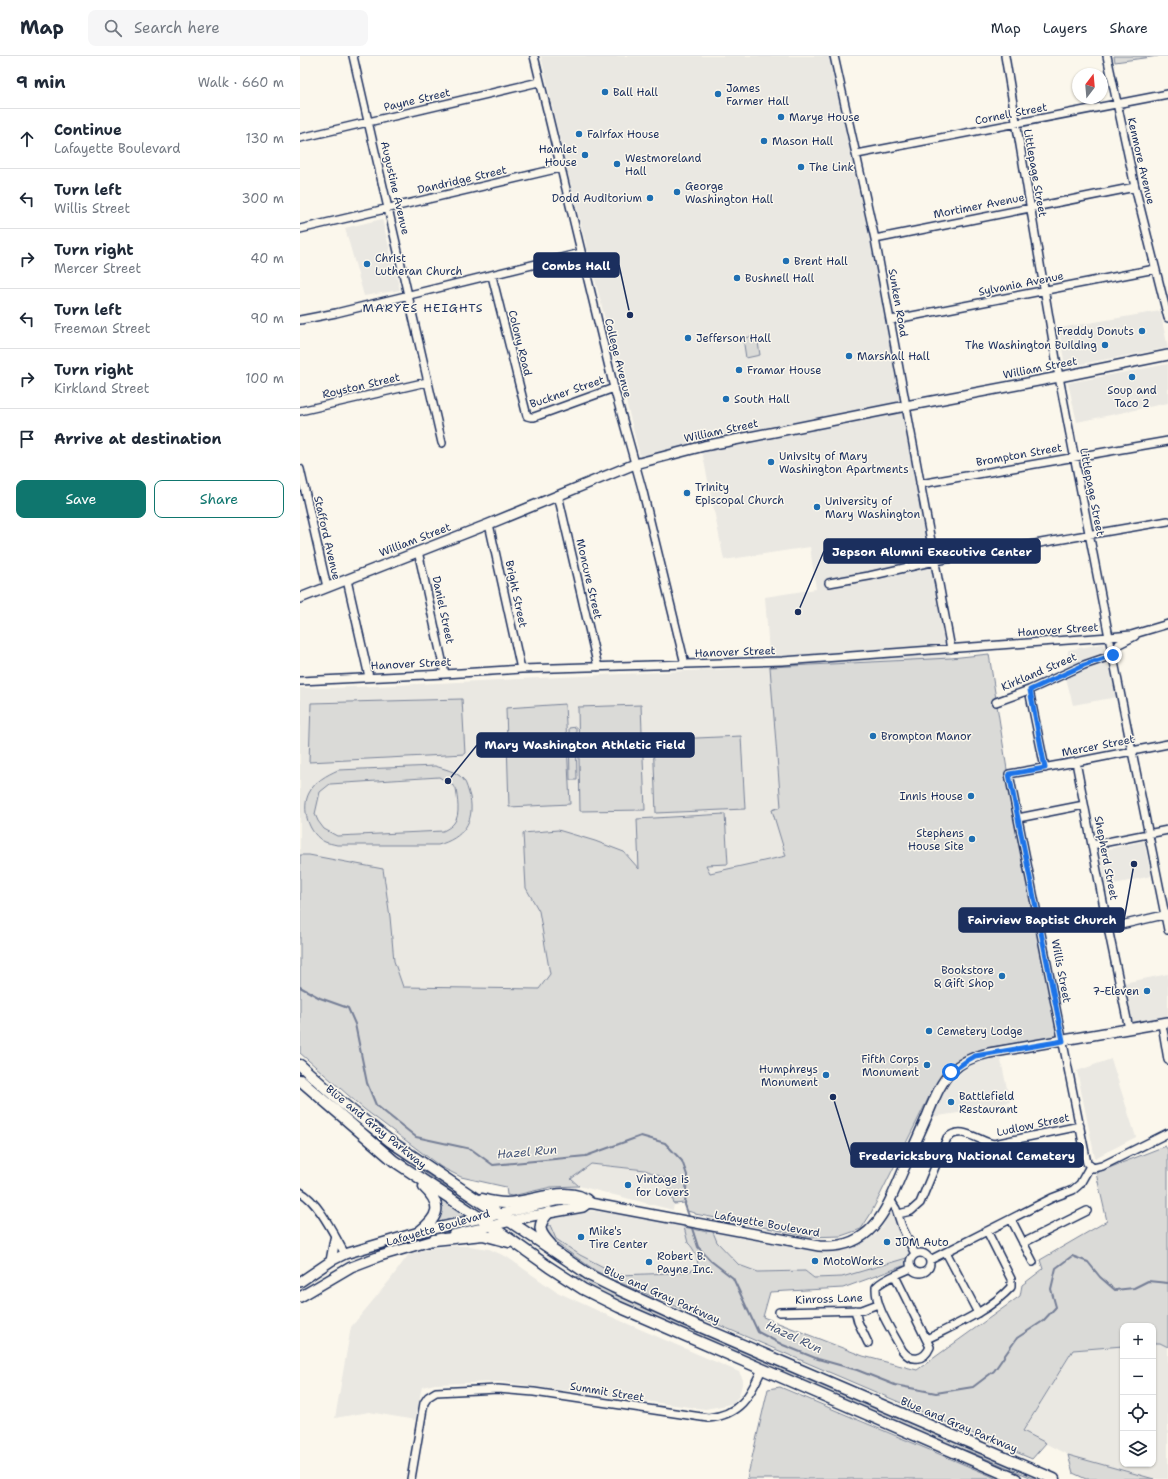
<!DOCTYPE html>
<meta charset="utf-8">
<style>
:root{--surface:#fff;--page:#f6f6f7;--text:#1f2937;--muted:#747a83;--line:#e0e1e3;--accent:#0f766e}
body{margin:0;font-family:"Shantell Sans",sans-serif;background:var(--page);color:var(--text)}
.controls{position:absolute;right:12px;bottom:12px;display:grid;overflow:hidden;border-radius:8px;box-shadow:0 1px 3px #0004}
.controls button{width:36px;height:36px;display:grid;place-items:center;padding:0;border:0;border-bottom:1px solid var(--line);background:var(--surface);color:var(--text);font:20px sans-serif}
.compass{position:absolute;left:772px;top:12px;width:36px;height:36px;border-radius:50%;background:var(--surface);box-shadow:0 1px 3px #0004;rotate:16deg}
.stop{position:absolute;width:12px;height:12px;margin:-9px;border:3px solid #1a73e8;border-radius:50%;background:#fff}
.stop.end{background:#1a73e8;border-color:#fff;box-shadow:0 1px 4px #0008}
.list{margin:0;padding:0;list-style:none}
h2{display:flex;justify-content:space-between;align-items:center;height:52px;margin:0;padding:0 16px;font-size:17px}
h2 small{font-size:13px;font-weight:400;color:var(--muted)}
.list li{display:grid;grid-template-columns:26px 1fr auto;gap:12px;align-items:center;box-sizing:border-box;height:60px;padding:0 16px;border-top:1px solid var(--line)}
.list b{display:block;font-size:15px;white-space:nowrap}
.list p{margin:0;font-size:13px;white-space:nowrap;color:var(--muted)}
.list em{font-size:13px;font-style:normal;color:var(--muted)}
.actions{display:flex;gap:8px;padding:12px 16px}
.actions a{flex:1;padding:9px 0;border:1px solid var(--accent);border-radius:8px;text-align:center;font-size:14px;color:var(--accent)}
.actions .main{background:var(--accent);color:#fff}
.icon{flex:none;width:22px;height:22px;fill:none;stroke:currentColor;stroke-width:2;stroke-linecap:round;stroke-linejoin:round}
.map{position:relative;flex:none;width:868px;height:1423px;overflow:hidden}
header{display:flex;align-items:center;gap:24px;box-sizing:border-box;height:56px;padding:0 20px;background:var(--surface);border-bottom:1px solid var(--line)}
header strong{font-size:19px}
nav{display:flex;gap:22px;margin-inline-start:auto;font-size:14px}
.search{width:280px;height:36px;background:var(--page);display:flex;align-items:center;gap:10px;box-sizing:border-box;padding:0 14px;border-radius:8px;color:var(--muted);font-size:15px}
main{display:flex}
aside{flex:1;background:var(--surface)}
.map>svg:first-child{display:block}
.built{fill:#eae8e2}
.green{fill:#dadad7;stroke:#7a849a;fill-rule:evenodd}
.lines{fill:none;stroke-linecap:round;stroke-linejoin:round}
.stream{stroke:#747e96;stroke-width:2}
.minor-casing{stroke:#1b2f5e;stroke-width:10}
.major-casing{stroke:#1b2f5e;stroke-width:12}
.highway-casing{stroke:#1b2f5e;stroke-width:13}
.minor{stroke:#fbf7ec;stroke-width:7}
.major{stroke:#fbf7ec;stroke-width:9}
.highway{stroke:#fbf7ec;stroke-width:10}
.route{stroke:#1a73e8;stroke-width:5}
.poi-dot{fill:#1f6fb2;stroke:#fbf7ec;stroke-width:1.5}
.labels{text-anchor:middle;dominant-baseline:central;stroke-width:3;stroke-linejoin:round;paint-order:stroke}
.poi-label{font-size:11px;fill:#1b2f5e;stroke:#fbf7ec;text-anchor:start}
.street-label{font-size:11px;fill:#1b2f5e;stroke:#fbf7ec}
.neighbourhood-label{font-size:12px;letter-spacing:1px;fill:#1b2f5e;stroke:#fbf7ec}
.water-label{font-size:12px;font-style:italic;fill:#47577a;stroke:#fbf7ec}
.leader{fill:none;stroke:#1b2f5e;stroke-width:1.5}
.callout-dot{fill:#1b2f5e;stroke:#fbf7ec;stroke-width:1.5}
.callout{fill:#1b2f5e;stroke:#1b2f5e;stroke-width:1.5}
.callout-label{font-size:12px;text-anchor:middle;font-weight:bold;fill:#fff}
</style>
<header>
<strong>Map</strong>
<div class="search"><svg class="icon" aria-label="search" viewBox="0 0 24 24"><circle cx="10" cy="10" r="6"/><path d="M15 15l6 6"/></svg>Search here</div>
<nav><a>Map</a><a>Layers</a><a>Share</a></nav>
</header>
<main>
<aside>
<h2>9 min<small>Walk · 660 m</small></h2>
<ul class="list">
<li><svg class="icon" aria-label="ahead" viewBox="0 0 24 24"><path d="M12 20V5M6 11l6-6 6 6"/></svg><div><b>Continue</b><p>Lafayette Boulevard</p></div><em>130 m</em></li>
<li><svg class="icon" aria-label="left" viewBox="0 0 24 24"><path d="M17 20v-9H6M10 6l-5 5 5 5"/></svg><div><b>Turn left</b><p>Willis Street</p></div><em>300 m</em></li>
<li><svg class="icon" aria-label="right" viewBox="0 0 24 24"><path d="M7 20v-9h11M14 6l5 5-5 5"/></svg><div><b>Turn right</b><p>Mercer Street</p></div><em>40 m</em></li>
<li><svg class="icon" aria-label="left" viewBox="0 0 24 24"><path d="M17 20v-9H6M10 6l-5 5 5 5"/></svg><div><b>Turn left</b><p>Freeman Street</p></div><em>90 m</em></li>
<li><svg class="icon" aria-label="right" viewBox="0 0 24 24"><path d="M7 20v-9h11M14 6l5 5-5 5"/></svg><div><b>Turn right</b><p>Kirkland Street</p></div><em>100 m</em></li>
<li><svg class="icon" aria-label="arrive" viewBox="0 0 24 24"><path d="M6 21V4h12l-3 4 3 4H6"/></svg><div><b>Arrive at destination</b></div></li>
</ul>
<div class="actions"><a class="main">Save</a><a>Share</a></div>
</aside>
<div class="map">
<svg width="868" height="1423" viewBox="0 0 868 1423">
<rect width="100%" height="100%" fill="#fbf7ec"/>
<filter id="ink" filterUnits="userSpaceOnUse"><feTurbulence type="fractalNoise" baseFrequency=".025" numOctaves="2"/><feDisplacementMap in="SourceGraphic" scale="8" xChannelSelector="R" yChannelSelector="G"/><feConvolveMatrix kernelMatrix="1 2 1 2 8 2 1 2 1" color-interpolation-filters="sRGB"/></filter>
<g filter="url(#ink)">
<path class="built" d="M241 0H530L555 101 629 500 651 602 654 761 402 819 261 941H0V632H33L470 611 465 541 516 533 510 491 424 504 402 395 343 412 264 102Z
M82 163 100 234 64 240 45 172Z
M860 255 868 292 765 311 759 272Z
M868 308V347L777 366 768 327Z
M803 588 805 596 767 611 768 594Z
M807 604 817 641 773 649 766 622Z
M844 785 851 820 806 830 800 795Z
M868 918V961L831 967 823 927Z
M700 1000 710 1046 672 1055 631 1061 646 1032 660 1017 680 1004Z
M811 1003 836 1081 795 1102 777 1015Z
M291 1108 345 1114 367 1123 374 1148 373 1154 279 1130 271 1123Z
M592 1153 610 1201 542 1221 514 1222 505 1215 458 1216 439 1209 417 1186 413 1176 519 1196H535L548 1193 558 1189 575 1179 582 1171Z
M280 1155H295L354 1163 384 1169 388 1187 392 1190 398 1207 397 1213 389 1215 374 1217 319 1219 280 1199 256 1183 252 1173 243 1170 248 1161Z
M154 1190H170L189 1193 207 1201 255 1235 305 1258 439 1316 443 1324 439 1340 433 1347 422 1350 405 1353 202 1326 135 1328 122 1331 115 1364 69 1356 35 1362 51 1271 90 1224 109 1198 132 1192Z
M853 1287H860L868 1291V1423H853L772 1401 723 1376 773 1294 823 1290V1408H853Z"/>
<path class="green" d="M814 0H858L815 6Z
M457 280 460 299 446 302 443 282Z
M689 598 713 752 758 980 681 993 662 1001 645 1015 635 1029 570 1159 561 1173 541 1180 510 1181 439 1166V1169L421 1163 395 1158V1157L387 1155 385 1147 374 1148 367 1123 345 1114 291 1108 271 1123 279 1130 251 1131 212 1140 207 1139 206 1131 161 1121 141 1111 64 1053 0 997V799H9L83 813 90 861 94 905 103 931 239 933 250 918 239 855 226 832 223 777 258 774 295 785 324 796 339 813 337 763 425 758 428 808 406 809 410 817 486 800 472 754 481 751 470 611 651 602Z
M162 643 165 698 9 706 11 647Z
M265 648 270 748 209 751 206 652Z
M341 649 345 754 280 755 278 651Z
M276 671 277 724H270L269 672Z
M441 680 445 753 356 757 353 684Z
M135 710C144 713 156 715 163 723 167 728 168 735 170 741 175 766 163 782 138 789H37C33 788 28 787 25 786 8 778 1 752 9 737 15 725 27 719 38 714ZM139 721 149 727 156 732C157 742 161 759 154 767 151 771 147 773 143 775L37 780 24 773 18 765 15 758 20 736 30 728Z
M0 1013 167 1142 164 1144 60 1071 0 1019Z
M865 1090 868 1094V1291L860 1287H853V1270H823V1290L773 1294 723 1375 746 1387 732 1403 309 1222 296 1215 247 1181 243 1170 250 1169 256 1183 280 1199 319 1219 374 1217 389 1215 397 1213C400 1205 394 1192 388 1187L384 1171 407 1176V1175L413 1176 417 1186 439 1209 458 1216 505 1215 514 1222 542 1221 610 1201 606 1211 603 1210 543 1232 470 1236 463 1261 563 1300 617 1314 720 1240 722 1229 743 1213 740 1204 807 1165 796 1117Z
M137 1139 166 1158V1159L135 1167Z
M272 1220 287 1222 737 1421 732 1422 668 1395 655 1392 300 1238Z
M480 1331 689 1419 697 1423H447L468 1333Z
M768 1399 854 1423H786L773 1417Z"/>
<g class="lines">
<path class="stream" d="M0 931 20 942 48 952 55 968 67 1027 76 1049 116 1081 171 1093 193 1109 286 1100 341 1080 365 1087 382 1105 387 1119 385 1149 390 1163
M391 1169 398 1191 411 1205 433 1222 458 1276 483 1289 518 1303 557 1314 595 1329 636 1337 673 1331 694 1315 717 1282 743 1265 756 1251 751 1233 756 1212 772 1200 788 1206 800 1221 815 1234 834 1232 848 1225 868 1227"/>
<g class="minor-casing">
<path id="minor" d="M53 0 142 387
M234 0 314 332 343 436 385 608
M534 0 575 183 651 593
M705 0 759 321 809 581 868 874
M807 0 835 131 868 262
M0 82 239 26
M557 98 868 38
M0 173 260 112
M575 183 835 131
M192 220 227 360 231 361H234L314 332
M0 264 36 257 281 197
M591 264 855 213
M0 355 127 326
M0 413 27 531
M620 428 868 385
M258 439 298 611
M189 468 221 613
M118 495 145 618
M47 524 69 621
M529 527 569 520 635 505 868 465
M0 625 145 618 221 613 483 605 809 581 831 579 868 568
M729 634 745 712
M696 646 729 634 784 609 813 599 819 588 835 580
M868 688 776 706 709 718 787 1107 793 1112 802 1110 868 1077
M776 706 808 872 829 973
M718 762 784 749
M792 789 868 774
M808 872 868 858
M862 968 868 1004
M0 1136C19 1146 34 1179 45 1198
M591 1145 596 1153 602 1171 615 1198
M598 1158 611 1155 620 1147 647 1082C662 1068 679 1086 694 1088L780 1070
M711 1163 733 1206
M723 1187 787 1155
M646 1196 678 1257
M610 1207a10 10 0 1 1 20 0a10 10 0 1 1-20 0Z
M630 1204 752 1142 773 1134 780 1128 790 1110
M595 1220 630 1291C624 1305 611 1306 602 1294 593 1276 575 1252 576 1231 584 1222 600 1218 611 1212
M555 1254 558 1266 568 1287
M479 1256 562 1254 578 1248
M627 1283C655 1269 689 1255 711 1231V1223L687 1175
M111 1423 124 1347 128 1341 136 1336 198 1333 234 1336 408 1362C440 1359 450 1340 462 1313"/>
</g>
<g class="major-casing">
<path id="major" d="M0 542 189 468 335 408 404 390 606 350 759 321 868 299
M153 1179 232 1160 283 1151 287 1148
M31 1205 35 1183
M0 1226 31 1205 45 1198 119 1176 200 1158 255 1145 267 1144 290 1147 519 1190C570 1194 585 1158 602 1117 611 1097 619 1078 628 1058 634 1044 640 1027 651 1016 662 1005 675 1000 689 997L868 966
M0 1241 51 1211 80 1200 141 1182"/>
</g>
<g class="highway-casing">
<path id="highway" d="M0 1009 41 1046 90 1085 291 1220 313 1231 387 1265 754 1423
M0 1024 94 1105 180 1162 249 1211 283 1233 319 1251 716 1423
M182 1143C189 1145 198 1147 206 1147 230 1147 271 1127 290 1147
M249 1156C236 1170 239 1176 251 1189
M119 1176C139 1161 143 1149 124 1131
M134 1184 183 1179 209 1186"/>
</g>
<use href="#minor" class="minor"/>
<use href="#major" class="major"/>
<use href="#highway" class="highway"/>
</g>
</g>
<g class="lines" filter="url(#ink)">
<path class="route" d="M651 1016 668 1004 675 1000 763 985 709 718 745 712 730 634 784 609 813 599"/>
</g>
<g class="poi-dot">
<circle cx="305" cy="36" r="4"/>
<circle cx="418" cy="38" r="4"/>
<circle cx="481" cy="61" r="4"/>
<circle cx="279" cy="78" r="4"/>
<circle cx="464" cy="85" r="4"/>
<circle cx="285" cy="99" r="4"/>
<circle cx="317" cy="108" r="4"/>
<circle cx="501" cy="111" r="4"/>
<circle cx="377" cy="136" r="4"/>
<circle cx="350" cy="142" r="4"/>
<circle cx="486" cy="205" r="4"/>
<circle cx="67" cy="208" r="4"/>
<circle cx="437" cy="222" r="4"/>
<circle cx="842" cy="275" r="4"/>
<circle cx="388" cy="282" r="4"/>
<circle cx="805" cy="289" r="4"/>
<circle cx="549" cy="300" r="4"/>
<circle cx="439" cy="314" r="4"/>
<circle cx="832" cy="321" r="4"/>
<circle cx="426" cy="343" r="4"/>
<circle cx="471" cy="406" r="4"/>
<circle cx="387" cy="437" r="4"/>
<circle cx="517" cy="451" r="4"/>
<circle cx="573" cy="680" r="4"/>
<circle cx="671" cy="740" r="4"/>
<circle cx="672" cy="783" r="4"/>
<circle cx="702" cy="920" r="4"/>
<circle cx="847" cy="935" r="4"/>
<circle cx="629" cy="975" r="4"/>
<circle cx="627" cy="1009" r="4"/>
<circle cx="526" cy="1019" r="4"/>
<circle cx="651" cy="1046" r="4"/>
<circle cx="328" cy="1129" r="4"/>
<circle cx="281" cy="1181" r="4"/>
<circle cx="587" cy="1186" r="4"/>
<circle cx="515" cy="1205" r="4"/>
<circle cx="349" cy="1206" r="4"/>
</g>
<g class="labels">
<g class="poi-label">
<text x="426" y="32">James<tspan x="426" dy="13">Farmer Hall</tspan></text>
<text x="313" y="36">Ball Hall</text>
<text x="489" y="61">Marye House</text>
<text x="287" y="78">Fairfax House</text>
<text x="472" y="85">Mason Hall</text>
<text x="277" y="93" text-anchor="end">Hamlet<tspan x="277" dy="13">House</tspan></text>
<text x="325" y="102">Westmoreland<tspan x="325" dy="13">Hall</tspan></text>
<text x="509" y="111">The Link</text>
<text x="385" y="130">George<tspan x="385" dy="13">Washington Hall</tspan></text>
<text x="342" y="142" text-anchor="end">Dodd Auditorium</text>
<text x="75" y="202">Christ<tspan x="75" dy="13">Lutheran Church</tspan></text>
<text x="494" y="205">Brent Hall</text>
<text x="445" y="222">Bushnell Hall</text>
<text x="834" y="275" text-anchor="end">Freddy Donuts</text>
<text x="396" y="282">Jefferson Hall</text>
<text x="797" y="289" text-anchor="end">The Washington Building</text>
<text x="557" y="300">Marshall Hall</text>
<text x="447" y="314">Framar House</text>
<text x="832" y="334" text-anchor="middle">Soup and<tspan x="832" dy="13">Taco 2</tspan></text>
<text x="434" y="343">South Hall</text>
<text x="479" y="400">Univsity of Mary<tspan x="479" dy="13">Washington Apartments</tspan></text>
<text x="395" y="431">Trinity<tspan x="395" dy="13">Episcopal Church</tspan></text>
<text x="525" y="445">University of<tspan x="525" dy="13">Mary Washington</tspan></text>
<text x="581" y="680">Brompton Manor</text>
<text x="663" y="740" text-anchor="end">Innis House</text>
<text x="664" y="777" text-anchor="end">Stephens<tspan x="664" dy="13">House Site</tspan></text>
<text x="694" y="914" text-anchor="end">Bookstore<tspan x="694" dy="13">&amp; Gift Shop</tspan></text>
<text x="839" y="935" text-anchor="end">7-Eleven</text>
<text x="637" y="975">Cemetery Lodge</text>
<text x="619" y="1003" text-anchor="end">Fifth Corps<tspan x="619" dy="13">Monument</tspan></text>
<text x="518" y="1013" text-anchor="end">Humphreys<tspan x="518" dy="13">Monument</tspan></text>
<text x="659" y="1040">Battlefield<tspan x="659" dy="13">Restaurant</tspan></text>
<text x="336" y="1123">Vintage is<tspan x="336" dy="13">for Lovers</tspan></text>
<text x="289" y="1175">Mike's<tspan x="289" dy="13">Tire Center</tspan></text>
<text x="595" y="1186">JDM Auto</text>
<text x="357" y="1200">Robert B.<tspan x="357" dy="13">Payne Inc.</tspan></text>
<text x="523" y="1205">MotoWorks</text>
</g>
<g class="street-label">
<text transform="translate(117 44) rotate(-13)">Payne Street</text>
<text transform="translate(711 58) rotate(-11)">Cornell Street</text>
<text transform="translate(841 105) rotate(77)">Kenmore Avenue</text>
<text transform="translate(735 117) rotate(80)">Littlepage Street</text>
<text transform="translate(162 124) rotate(-13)">Dandridge Street</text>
<text transform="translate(95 132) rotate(77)">Augustine Avenue</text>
<text transform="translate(679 150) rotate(-11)">Mortimer Avenue</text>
<text transform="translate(721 228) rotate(-11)">Sylvania Avenue</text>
<text transform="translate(598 247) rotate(80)">Sunken Road</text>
<text transform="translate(220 287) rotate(76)">Colony Road</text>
<text transform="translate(318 302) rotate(76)">College Avenue</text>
<text transform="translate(740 312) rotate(-11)">William Street</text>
<text transform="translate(61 330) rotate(-13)">Royston Street</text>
<text transform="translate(267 336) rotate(-19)">Buckner Street</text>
<text transform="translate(421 375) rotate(-12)">William Street</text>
<text transform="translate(719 399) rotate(-10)">Brompton Street</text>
<text transform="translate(792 436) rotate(79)">Littlepage Street</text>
<text transform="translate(27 482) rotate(77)">Stafford Avenue</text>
<text transform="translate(115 484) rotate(-21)">William Street</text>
<text transform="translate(289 523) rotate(77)">Moncure Street</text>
<text transform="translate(216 538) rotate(78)">Bright Street</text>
<text transform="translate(143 554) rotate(78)">Daniel Street</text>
<text transform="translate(758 574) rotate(-4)">Hanover Street</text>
<text transform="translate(435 596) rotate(-2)">Hanover Street</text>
<text transform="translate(111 608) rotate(-3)">Hanover Street</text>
<text transform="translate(739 616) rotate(-23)">Kirkland Street</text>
<text transform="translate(798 690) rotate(-11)">Mercer Street</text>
<text transform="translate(806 802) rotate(79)">Shepherd Street</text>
<text transform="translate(761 915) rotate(79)">Willis Street</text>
<text transform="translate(733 1069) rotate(-12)">Ludlow Street</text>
<text transform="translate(76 1071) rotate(39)">Blue and Gray Parkway</text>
<text transform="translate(467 1168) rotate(10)">Lafayette Boulevard</text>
<text transform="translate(138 1172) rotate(-16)">Lafayette Boulevard</text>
<text transform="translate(362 1239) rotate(24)">Blue and Gray Parkway</text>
<text transform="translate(529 1243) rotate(-2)">Kinross Lane</text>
<text transform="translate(307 1336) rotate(9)">Summit Street</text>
<text transform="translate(659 1369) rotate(23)">Blue and Gray Parkway</text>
</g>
<g class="neighbourhood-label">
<text x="123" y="252">MARYES HEIGHTS</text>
</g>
<g class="water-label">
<text transform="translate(227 1096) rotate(-5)">Hazel Run</text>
<text transform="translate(494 1281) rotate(25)">Hazel Run</text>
</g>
</g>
<path class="leader" d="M330 259L319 209M498 556L524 495M148 725L177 689M834 808L824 864M533 1041L551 1099"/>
<g class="callout-dot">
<circle cx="330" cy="259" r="4"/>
<circle cx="498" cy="556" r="4"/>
<circle cx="148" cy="725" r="4"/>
<circle cx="834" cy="808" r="4"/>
<circle cx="533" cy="1041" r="4"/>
</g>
<g class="callout">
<rect x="234" y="197" width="85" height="24" rx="4"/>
<rect x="524" y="483" width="216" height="24" rx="4"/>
<rect x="177" y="677" width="217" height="24" rx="4"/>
<rect x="659" y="852" width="165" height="24" rx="4"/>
<rect x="551" y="1087" width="232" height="24" rx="4"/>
</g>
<g class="callout-label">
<text x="276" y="214">Combs Hall</text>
<text x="632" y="500">Jepson Alumni Executive Center</text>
<text x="285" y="693">Mary Washington Athletic Field</text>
<text x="742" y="868">Fairview Baptist Church</text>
<text x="667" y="1104">Fredericksburg National Cemetery</text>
</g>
</svg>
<div class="controls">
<button>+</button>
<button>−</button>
<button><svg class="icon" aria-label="locate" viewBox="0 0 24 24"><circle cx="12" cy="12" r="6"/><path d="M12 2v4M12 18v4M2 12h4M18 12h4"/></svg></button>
<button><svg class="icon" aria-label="layers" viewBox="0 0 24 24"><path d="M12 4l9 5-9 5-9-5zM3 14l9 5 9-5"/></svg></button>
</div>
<svg class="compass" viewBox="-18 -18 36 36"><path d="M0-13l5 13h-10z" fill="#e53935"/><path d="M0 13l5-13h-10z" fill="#747a83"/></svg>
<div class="stop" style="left:651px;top:1016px"></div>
<div class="stop end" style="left:813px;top:599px"></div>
</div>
</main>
